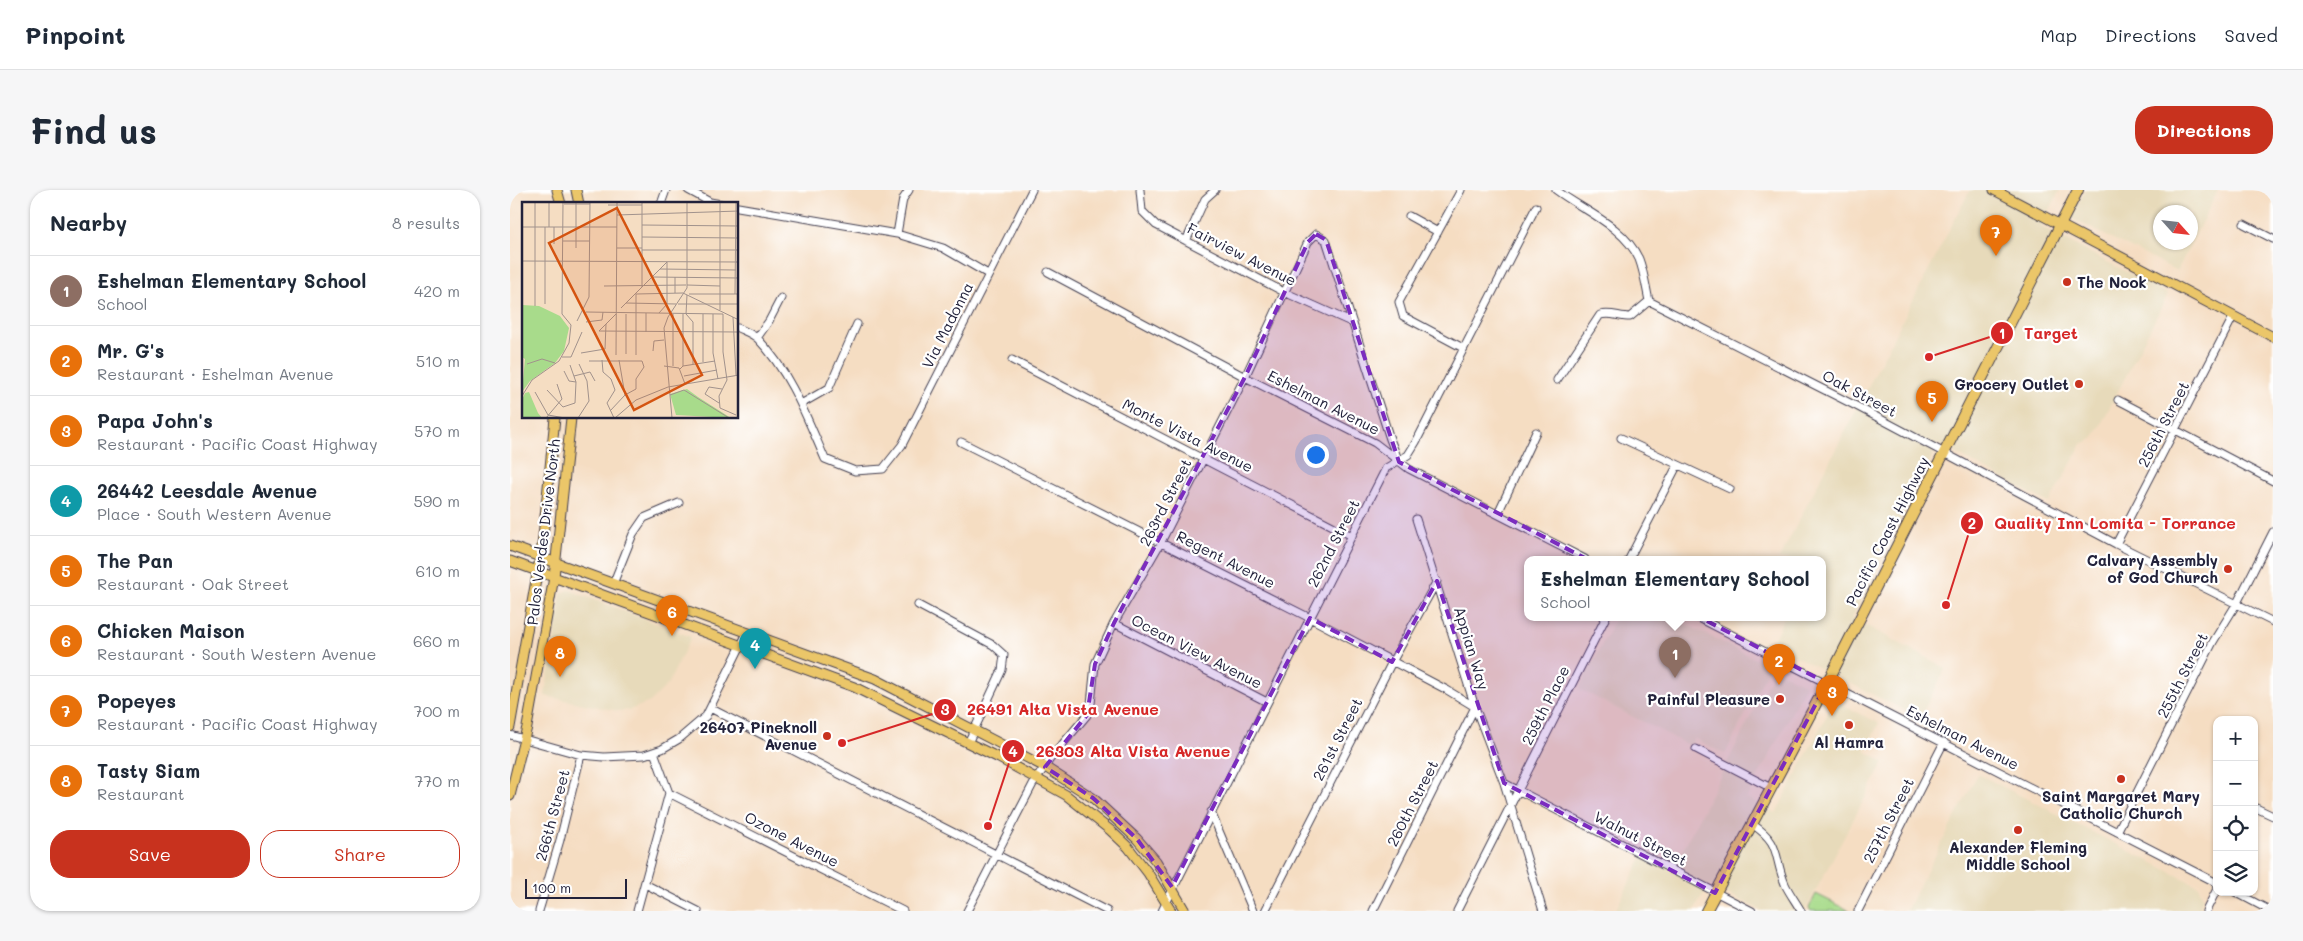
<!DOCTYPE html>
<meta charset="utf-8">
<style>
:root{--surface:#fff;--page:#f6f6f7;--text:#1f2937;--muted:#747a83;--line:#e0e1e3;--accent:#c8321e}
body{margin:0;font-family:Mali,sans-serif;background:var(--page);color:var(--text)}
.controls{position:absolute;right:15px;bottom:15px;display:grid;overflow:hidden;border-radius:10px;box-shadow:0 1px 4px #0004}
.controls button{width:45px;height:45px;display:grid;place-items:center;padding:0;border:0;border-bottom:1px solid var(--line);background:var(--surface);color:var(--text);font:25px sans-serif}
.compass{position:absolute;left:1643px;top:15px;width:45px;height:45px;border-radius:50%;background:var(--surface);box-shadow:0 1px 4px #0004;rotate:117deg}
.scale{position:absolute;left:15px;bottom:12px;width:102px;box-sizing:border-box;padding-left:5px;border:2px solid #22223b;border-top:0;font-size:14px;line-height:18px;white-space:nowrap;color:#22223b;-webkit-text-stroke:4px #fff;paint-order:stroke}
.you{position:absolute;left:805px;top:264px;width:18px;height:18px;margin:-12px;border:4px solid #fff;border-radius:50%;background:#1a73e8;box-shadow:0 0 0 8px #1a73e833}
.badge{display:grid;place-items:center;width:32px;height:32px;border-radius:50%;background:var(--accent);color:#fff;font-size:16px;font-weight:700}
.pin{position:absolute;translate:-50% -41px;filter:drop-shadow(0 1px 2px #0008)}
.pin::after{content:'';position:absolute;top:26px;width:18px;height:15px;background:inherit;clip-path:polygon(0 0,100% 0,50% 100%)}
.popup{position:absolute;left:1014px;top:366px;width:302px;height:65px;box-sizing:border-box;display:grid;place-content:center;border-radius:10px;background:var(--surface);filter:drop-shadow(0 1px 4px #0005);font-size:16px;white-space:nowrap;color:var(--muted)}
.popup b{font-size:19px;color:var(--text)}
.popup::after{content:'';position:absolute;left:50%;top:100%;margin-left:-10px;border:10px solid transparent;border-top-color:var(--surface)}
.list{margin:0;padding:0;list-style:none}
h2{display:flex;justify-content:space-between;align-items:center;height:65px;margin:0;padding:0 20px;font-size:21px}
h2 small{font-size:16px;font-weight:400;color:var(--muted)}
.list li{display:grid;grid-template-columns:32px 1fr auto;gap:15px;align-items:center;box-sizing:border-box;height:70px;padding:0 20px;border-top:1px solid var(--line)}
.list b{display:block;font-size:19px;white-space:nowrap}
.list p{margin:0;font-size:16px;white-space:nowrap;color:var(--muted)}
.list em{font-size:16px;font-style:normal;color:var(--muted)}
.actions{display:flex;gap:10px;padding:15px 20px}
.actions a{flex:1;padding:11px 0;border:1px solid var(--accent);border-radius:20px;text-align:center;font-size:18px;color:var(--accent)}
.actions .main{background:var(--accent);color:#fff}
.icon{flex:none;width:28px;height:28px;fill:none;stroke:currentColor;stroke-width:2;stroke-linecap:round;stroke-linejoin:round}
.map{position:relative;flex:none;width:1763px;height:721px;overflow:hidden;border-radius:20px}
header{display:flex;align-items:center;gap:30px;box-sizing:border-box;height:70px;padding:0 25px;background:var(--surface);border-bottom:1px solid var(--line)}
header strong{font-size:24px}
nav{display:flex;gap:28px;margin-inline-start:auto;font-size:18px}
.intro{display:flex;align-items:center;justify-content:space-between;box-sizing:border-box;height:120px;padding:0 30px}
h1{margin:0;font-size:35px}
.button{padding:12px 22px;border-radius:20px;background:var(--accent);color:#fff;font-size:18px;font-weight:700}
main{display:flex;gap:30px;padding:0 30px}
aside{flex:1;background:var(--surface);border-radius:20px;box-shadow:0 1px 4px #0004}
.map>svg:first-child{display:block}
.built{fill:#e7daba;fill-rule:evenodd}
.green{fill:#a8db8b;stroke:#657e63}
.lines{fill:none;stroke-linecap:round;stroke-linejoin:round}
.minor-casing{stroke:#423e4f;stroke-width:9}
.major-casing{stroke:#423e4f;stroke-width:11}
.highway-casing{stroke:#423e4f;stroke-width:12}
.minor{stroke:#fff;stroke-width:7}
.major{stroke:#ebc669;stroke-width:9}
.highway{stroke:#ebc669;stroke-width:10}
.marked{fill:#7b2cbf;fill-opacity:0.2;stroke:#7b2cbf;stroke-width:4;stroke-dasharray:10 6;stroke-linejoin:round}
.poi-dot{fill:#c8321e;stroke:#fff;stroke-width:2}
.labels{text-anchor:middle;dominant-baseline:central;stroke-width:4.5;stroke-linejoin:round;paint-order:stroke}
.street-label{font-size:15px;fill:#22223b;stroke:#fff}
.poi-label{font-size:15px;font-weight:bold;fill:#22223b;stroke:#fff;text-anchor:end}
.inset-road{fill:none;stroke:#a1928c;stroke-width:1}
.view{fill:#d45411;fill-opacity:0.15;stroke:#d45411;stroke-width:2.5}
.inset-edge{fill:none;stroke:#22223b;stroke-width:2.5}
.leader{fill:none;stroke:#d62828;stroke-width:2}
.callout-dot{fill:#d62828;stroke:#fff;stroke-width:2}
.mark-label{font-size:15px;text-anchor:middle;font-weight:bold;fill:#fff}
.callout-label{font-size:16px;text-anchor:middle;font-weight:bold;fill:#d62828;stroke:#fff;stroke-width:4.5;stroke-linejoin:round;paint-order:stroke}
</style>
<header>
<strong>Pinpoint</strong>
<nav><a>Map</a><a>Directions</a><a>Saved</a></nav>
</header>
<div class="intro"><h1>Find us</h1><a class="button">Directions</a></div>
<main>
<aside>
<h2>Nearby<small>8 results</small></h2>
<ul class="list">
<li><span class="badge" style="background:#8d6e63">1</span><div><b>Eshelman Elementary School</b><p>School</p></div><em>420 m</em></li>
<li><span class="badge" style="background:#e8710a">2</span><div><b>Mr. G's</b><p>Restaurant · Eshelman Avenue</p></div><em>510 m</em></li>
<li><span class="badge" style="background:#e8710a">3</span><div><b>Papa John's</b><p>Restaurant · Pacific Coast Highway</p></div><em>570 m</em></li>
<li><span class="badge" style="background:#0f9aa8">4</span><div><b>26442 Leesdale Avenue</b><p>Place · South Western Avenue</p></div><em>590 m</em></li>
<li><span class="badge" style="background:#e8710a">5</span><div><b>The Pan</b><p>Restaurant · Oak Street</p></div><em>610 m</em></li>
<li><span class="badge" style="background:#e8710a">6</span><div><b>Chicken Maison</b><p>Restaurant · South Western Avenue</p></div><em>660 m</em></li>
<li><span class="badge" style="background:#e8710a">7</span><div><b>Popeyes</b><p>Restaurant · Pacific Coast Highway</p></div><em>700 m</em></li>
<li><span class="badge" style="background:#e8710a">8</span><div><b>Tasty Siam</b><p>Restaurant</p></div><em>770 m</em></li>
</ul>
<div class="actions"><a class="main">Save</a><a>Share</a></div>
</aside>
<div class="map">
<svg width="1763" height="721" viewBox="0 0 1763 721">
<rect width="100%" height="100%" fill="#fff"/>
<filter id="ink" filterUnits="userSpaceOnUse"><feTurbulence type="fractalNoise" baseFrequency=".02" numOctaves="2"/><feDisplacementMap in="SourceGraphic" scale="10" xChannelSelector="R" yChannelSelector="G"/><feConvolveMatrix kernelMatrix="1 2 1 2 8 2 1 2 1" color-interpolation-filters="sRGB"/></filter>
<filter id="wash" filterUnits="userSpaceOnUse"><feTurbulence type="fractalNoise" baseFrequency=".0096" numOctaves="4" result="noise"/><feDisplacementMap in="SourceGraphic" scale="20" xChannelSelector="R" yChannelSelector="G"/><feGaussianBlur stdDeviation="1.12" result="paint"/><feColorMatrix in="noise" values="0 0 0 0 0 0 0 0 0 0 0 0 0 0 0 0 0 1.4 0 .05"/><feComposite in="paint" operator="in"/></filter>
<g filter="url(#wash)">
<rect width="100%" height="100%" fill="#f5ddc2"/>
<path class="built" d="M1460 0H1550L1531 37 1658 104 1584 248 1572 254 1539 313 1428 254 1342 428 1436 478 1410 528 1261 454 1275 427H1312V369H1269Z
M1575 0H1708L1667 81 1561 28ZM1650 22H1680V52H1650Z
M59 400 181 447 158 494 140 512 119 520 108 521 35 506 51 404Z
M1106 427H1161L1260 476 1215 564 1184 548 1180 556 1069 499Z
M1265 479 1296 495 1237 608 1266 623 1321 517 1329 514 1369 533 1355 561 1374 572 1298 715 1294 721H1252L1199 694 1184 721H1105L1136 660 1166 673Z
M1468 584 1688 696 1693 707 1688 721H1396Z"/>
<path class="green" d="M1306 704 1340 721H1301L1299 718Z"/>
</g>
<g filter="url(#ink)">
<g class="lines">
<g class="minor-casing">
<path id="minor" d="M178 0 200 12 211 14
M630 0 632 21 646 35 774 102 843 133
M951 0 889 112 893 126 953 158
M1046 0C1074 21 1114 36 1129 69 1134 82 1136 97 1139 111L1348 217 1606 354 1763 432
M151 14 156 0
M228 17 387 44 433 58 478 84
M899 26 928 42
M1734 34 1763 49
M387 44 393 9 399 0
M676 51 695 9 705 0
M538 82 735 187 865 253 899 279 1075 369
M228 138C234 141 243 144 248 149 280 182 297 228 315 269L345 281 373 279 392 255 522 0
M247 148 259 131 271 108
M502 170 842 346
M1047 190 1090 125C1101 122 1109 127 1120 127L1139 111
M1608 210 1763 291
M291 214 319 198 347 134
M1111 248 1220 299
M451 252 800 428 937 500 965 517 863 721
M988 323 1026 242
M906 329 965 517 994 593 1033 721
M1606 354 1723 127
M1119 369 1167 276
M103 394 123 344 134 328 169 313
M408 415 483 455 494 465 492 480 458 553
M1187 427 1707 693
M604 433 757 512
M200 518 597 721
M0 545 71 565 94 567 134 565 152 559 169 549 196 526 237 443
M1186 559 1261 598
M994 593 1242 721
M159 603 393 721
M1744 617 1763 626
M701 622 743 721
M1242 634C1272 654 1263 665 1275 694 1279 703 1286 712 1291 721
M1607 642 1703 452 1727 413 1763 342
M135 694 188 721
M1725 702 1761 721
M29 721 50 650 71 565
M127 721 159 603 144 562
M457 721 523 594 540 569 577 525 581 514 585 474 604 433 651 352 735 187 798 52 806 44 816 50 880 249 889 272
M652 721 876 278 898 265 906 252 1026 17
M755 721 882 472 927 391
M947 721 1096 427
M1348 721 1434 552
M1696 721 1707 699"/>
</g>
<g class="major-casing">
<path id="major" d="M47 0 51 14
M66 0 69 14
M1484 0 1763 147
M0 356 365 489 535 577 583 608 627 649 646 671 675 721
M0 371 344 497 489 568 556 605 600 640 618 657 638 683 661 721
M0 537 32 356 45 228
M0 606 17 537 44 387 61 228"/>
</g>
<g class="highway-casing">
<path id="highway" d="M1196 721 1317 493 1568 0"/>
</g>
<use href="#minor" class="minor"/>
<use href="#major" class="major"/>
<use href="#highway" class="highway"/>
</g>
</g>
<path class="marked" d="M806 44 816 50 889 272 1317 493 1205 703 994 593 927 391 882 472 800 428 662 697 627 649 583 608 535 577 577 525 585 474 604 433 735 187 798 52Z"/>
<g class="poi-dot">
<circle cx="1557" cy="92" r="5"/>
<circle cx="1569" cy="194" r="5"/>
<circle cx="1718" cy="379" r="5"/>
<circle cx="1270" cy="509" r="5"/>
<circle cx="1339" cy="535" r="5"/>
<circle cx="317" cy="546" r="5"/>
<circle cx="1611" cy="589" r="5"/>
<circle cx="1508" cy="640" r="5"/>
</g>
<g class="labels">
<g class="street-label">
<text transform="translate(732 64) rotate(27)">Fairview Avenue</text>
<text transform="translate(437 135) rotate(-63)">Via Madonna</text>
<text transform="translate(1350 203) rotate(28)">Oak Street</text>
<text transform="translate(814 212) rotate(27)">Eshelman Avenue</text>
<text transform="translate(1653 234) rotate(-63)">256th Street</text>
<text transform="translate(678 245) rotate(27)">Monte Vista Avenue</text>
<text transform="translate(655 312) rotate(-63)">263rd Street</text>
<text transform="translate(1377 341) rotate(-63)">Pacific Coast Highway</text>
<text transform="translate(33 342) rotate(-83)">Palos Verdes Drive North</text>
<text transform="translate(823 353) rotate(-63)">262nd Street</text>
<text transform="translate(716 369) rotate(27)">Regent Avenue</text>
<text transform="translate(962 458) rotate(73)">Appian Way</text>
<text transform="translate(687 461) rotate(27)">Ocean View Avenue</text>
<text transform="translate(1672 485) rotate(-63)">255th Street</text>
<text transform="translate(1035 515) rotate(-63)">259th Place</text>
<text transform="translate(1453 547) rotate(27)">Eshelman Avenue</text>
<text transform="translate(827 549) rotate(-63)">261st Street</text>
<text transform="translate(902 613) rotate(-63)">260th Street</text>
<text transform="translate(42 625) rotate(-75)">266th Street</text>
<text transform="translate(1378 630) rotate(-63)">257th Street</text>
<text transform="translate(1131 648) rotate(27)">Walnut Street</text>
<text transform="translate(282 649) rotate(27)">Ozone Avenue</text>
</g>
<g class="poi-label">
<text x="1567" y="92" text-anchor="start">The Nook</text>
<text x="1559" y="194">Grocery Outlet</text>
<text x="1708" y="370">Calvary Assembly<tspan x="1708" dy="17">of God Church</tspan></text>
<text x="1260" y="509">Painful Pleasure</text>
<text x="307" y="537">26407 Pineknoll<tspan x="307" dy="17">Avenue</tspan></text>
<text x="1339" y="552" text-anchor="middle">Al Hamra</text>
<text x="1611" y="606" text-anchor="middle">Saint Margaret Mary<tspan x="1611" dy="17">Catholic Church</tspan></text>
<text x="1508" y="657" text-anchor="middle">Alexander Fleming<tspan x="1508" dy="17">Middle School</tspan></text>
</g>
</g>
<g transform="translate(12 12)">
<rect width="216" height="216" fill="#f5ddc2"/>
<path d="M0 103 17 104 38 114 47 126 42 149 33 161 8 179 0 190 3 157 0 155ZM165 187 176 195 209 216 154 213 148 192ZM7 190 16 211 20 216H0V198L3 191Z" fill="#a8db8b"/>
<path class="inset-road" d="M42 2H68M86 3H120M95 13 217 9M120 23 217 24M0 25H95M27 25V0M120 35 217 36M41 39H68M32 42V25M54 46V0M95 46H120M120 48H217M0 59 217 60M138 67 214 68M131 75 217 76M153 75V91M165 83 198 84M82 84 164 83M120 85V0M161 91 217 118M167 92H217M213 92 214 0M165 93 164 112 171 120V162M104 101 154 102M23 102V25M156 102H217M13 104V0M99 106 145 60M198 108V0M64 110 201 112M137 111 145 102V60M161 112V164M191 112V151L196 177M201 112V150L205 178 197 194 198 206 214 213M211 115 214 173M55 119 67 95 68 0M64 120 80 118 81 110M77 129 217 130M77 129 94 112M124 130V111M131 149 132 139 142 138M59 151 83 147 84 122M104 152V112M94 153 95 0M114 153V92L161 91M40 155H49L60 130M80 158 81 170 89 177 93 188 85 201 92 216M67 159H120L122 165 114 177V187L103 193M181 160V112M5 162 20 157 33 161M142 164 157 166 163 182M151 164V112M158 167 161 164 193 159M42 169 47 179 54 180M52 174 68 170 73 179M162 174 195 168M25 188 41 205 53 201 54 180 48 163M13 190 26 213 43 216M148 193 162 188 207 216M0 194 10 178 37 159 47 141 49 123 40 112 41 0M197 201 183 192 187 185 200 187M88 209 103 193 97 158M24 216 40 197 35 182M56 216 67 199 65 179 57 162M93 216 114 198 146 185 217 173M150 216 142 126 146 115 165 86V0"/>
<path class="view" d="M95 6 180 173 112 208 27 41Z"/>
<rect width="216" height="216" class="inset-edge"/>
</g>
<path class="leader" d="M1419 167L1492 143M1436 415L1462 333M332 553L435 520M478 636L503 561"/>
<g class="callout-dot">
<circle cx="1419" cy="167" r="5"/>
<circle cx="1436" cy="415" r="5"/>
<circle cx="332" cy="553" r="5"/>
<circle cx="478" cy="636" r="5"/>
<circle cx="1492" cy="143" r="12"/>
<circle cx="1462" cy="333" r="12"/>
<circle cx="435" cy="520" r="12"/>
<circle cx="503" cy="561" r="12"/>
</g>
<g class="mark-label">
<text x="1492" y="149">1</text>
<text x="1462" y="339">2</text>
<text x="435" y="525">3</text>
<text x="503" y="567">4</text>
</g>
<g class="callout-label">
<text x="1541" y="149">Target</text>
<text x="1605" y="339">Quality Inn Lomita - Torrance</text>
<text x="553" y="525">26491 Alta Vista Avenue</text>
<text x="623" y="567">26303 Alta Vista Avenue</text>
</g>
</svg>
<div class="controls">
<button>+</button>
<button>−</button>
<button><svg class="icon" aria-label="locate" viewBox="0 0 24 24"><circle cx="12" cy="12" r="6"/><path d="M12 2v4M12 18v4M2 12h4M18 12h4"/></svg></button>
<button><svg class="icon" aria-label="layers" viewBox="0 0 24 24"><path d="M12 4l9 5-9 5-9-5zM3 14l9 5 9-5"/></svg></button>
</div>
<svg class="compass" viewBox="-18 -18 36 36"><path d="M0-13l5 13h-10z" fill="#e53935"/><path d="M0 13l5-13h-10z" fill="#747a83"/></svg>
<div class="scale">100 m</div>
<div class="you"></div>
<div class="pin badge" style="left:1165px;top:488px;background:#8d6e63">1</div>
<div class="popup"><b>Eshelman Elementary School</b>School</div>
<div class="pin badge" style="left:1269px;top:495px;background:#e8710a">2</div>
<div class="pin badge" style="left:1322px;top:526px;background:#e8710a">3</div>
<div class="pin badge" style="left:245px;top:479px;background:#0f9aa8">4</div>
<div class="pin badge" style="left:1422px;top:232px;background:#e8710a">5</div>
<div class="pin badge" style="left:162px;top:446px;background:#e8710a">6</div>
<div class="pin badge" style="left:1486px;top:66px;background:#e8710a">7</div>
<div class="pin badge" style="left:50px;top:487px;background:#e8710a">8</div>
</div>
</main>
